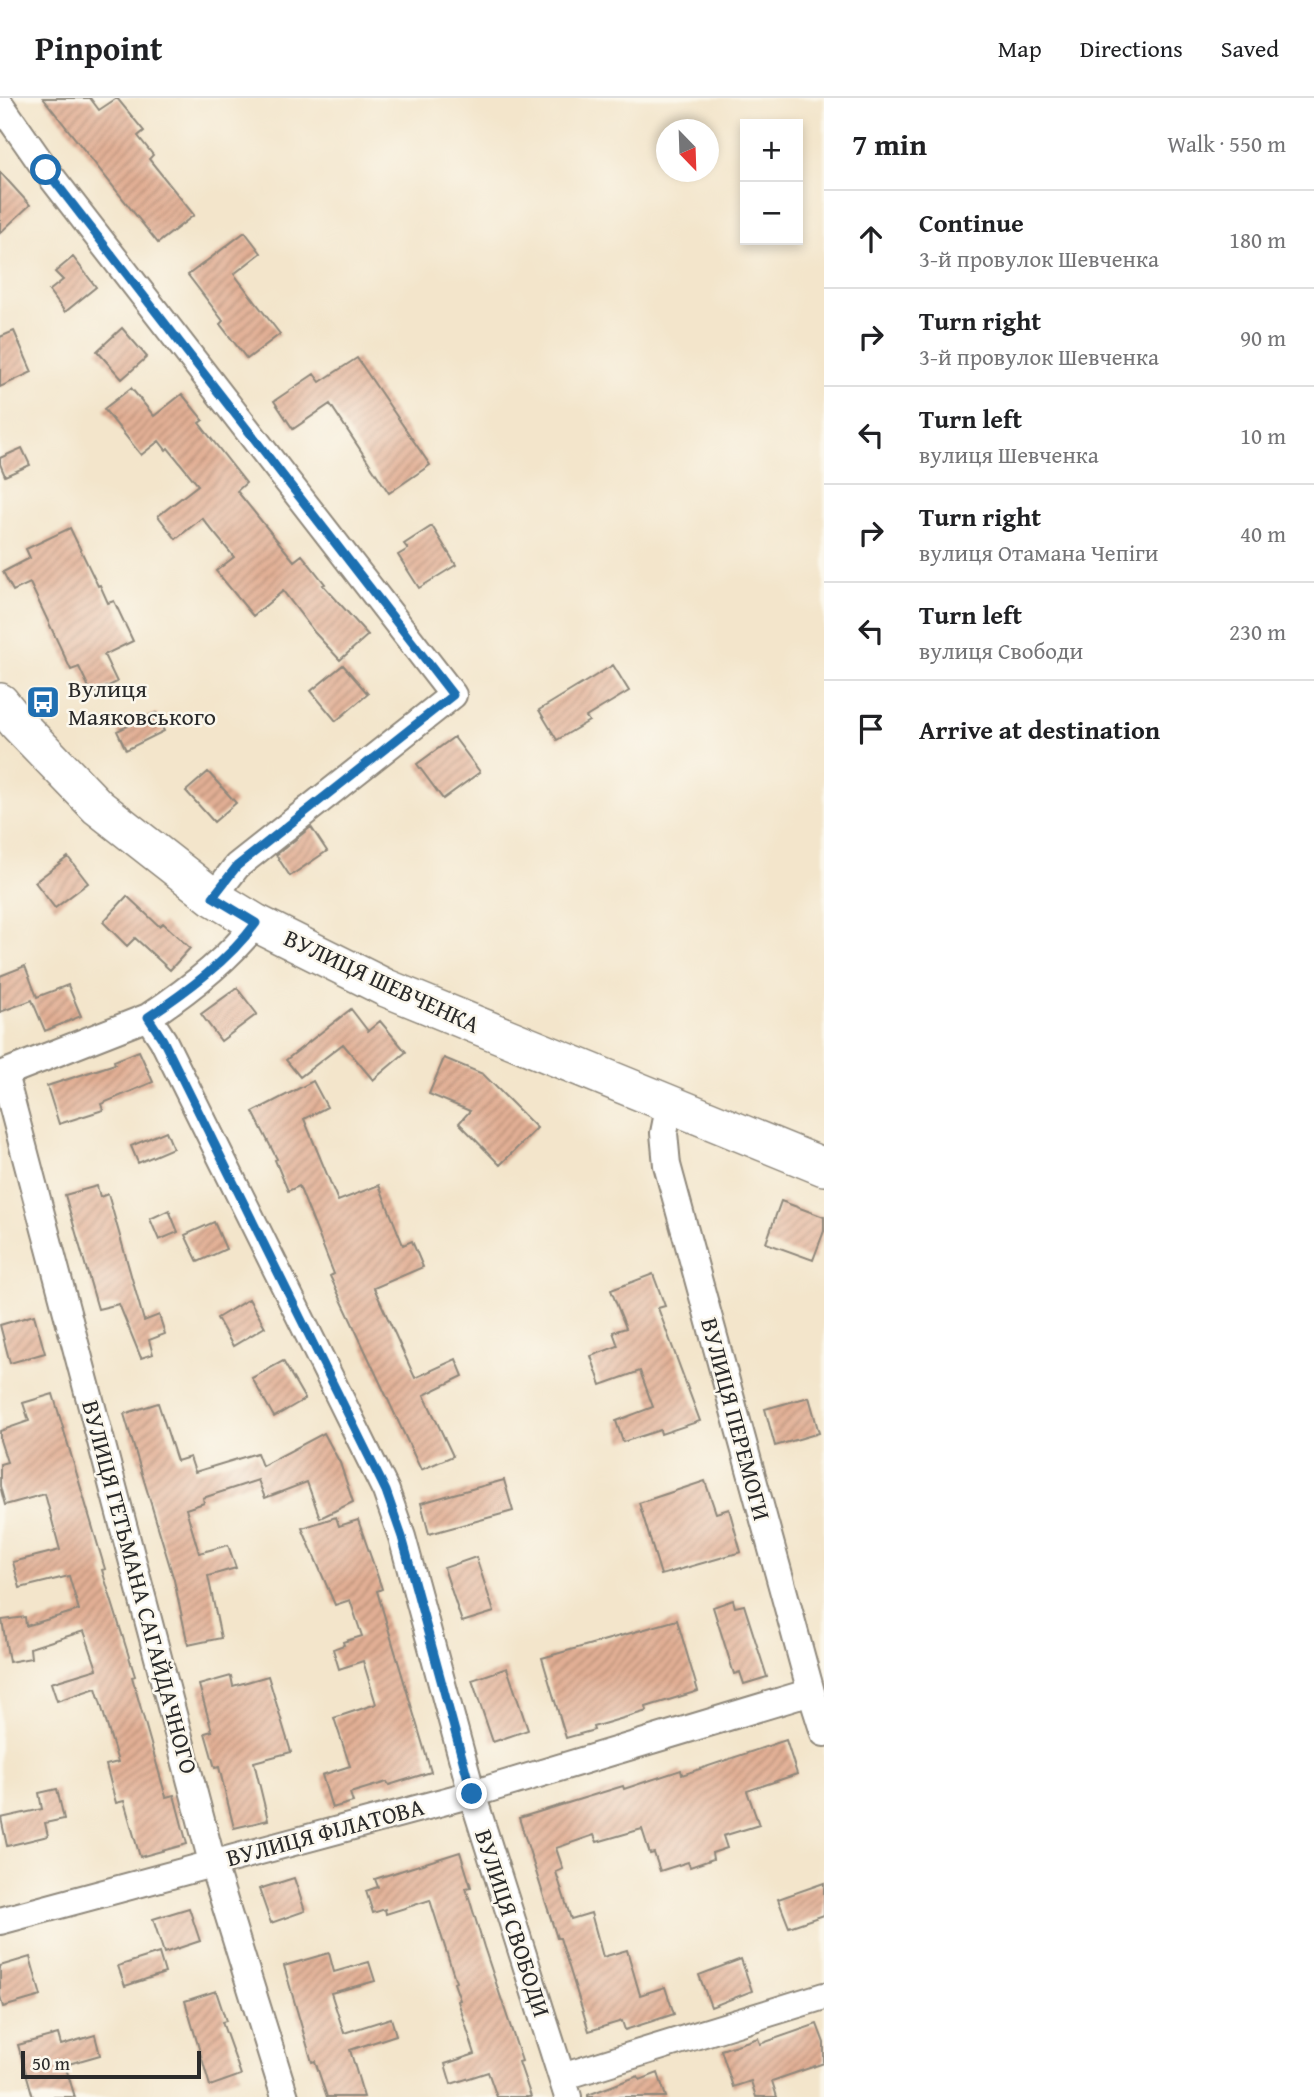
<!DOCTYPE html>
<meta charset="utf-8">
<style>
:root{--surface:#fff;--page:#f6f6f6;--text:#202124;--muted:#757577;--line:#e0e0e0}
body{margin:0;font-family:"Gentium Book Plus",serif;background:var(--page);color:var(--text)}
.controls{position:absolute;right:21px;top:21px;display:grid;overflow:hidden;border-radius:0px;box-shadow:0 4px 10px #0003}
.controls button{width:63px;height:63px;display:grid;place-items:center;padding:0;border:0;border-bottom:2px solid var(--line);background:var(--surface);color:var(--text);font:35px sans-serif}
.compass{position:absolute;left:656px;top:21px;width:63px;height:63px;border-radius:50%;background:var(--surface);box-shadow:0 4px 10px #0003;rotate:157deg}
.scale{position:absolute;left:21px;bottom:18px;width:180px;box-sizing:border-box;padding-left:7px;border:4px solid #2b2b2b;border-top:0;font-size:19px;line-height:24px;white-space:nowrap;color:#2b2b2b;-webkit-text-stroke:5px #fbf7ec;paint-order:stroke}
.stop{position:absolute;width:21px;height:21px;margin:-16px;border:5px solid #1f6fb2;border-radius:50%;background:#fff}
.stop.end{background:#1f6fb2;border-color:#fff;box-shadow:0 2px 7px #0008}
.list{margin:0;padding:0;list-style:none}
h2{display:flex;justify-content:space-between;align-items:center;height:91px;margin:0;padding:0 28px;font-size:30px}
h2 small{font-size:23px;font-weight:400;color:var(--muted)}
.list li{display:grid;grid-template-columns:46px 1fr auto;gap:21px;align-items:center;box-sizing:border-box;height:98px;padding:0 28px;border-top:2px solid var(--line)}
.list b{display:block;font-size:26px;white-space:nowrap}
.list p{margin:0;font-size:23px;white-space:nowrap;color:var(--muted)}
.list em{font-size:23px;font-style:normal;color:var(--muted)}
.icon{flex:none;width:38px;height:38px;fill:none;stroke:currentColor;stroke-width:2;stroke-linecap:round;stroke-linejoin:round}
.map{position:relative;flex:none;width:824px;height:1999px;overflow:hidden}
header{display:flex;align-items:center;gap:42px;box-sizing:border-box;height:98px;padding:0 35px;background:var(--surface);border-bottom:2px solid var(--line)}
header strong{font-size:33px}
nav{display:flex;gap:38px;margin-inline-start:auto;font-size:24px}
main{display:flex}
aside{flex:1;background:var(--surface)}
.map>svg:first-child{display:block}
.building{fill:url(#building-hatch)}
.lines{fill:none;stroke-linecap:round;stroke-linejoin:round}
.street-casing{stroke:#8f887b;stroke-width:30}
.secondary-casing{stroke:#8f887b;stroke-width:40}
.street{stroke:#fff;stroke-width:26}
.secondary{stroke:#fff;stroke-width:37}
.route{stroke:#1f6fb2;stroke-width:9}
.labels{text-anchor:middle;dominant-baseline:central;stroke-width:5;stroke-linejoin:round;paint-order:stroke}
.poi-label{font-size:24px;fill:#2b2b2b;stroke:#fbf7ec;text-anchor:start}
.street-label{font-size:24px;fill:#2b2b2b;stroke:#fbf7ec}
</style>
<header>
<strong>Pinpoint</strong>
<nav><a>Map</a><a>Directions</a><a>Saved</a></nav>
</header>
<main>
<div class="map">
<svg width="824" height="1999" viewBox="0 0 824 1999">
<defs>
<pattern id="building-hatch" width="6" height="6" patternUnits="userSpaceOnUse" patternTransform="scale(1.75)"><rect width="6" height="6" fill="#e2af94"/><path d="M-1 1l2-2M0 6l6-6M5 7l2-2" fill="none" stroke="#b78f79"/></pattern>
</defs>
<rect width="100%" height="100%" fill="#fbf7ec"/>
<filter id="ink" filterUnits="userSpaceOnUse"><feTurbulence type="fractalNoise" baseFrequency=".0143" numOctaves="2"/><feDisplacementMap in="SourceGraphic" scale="14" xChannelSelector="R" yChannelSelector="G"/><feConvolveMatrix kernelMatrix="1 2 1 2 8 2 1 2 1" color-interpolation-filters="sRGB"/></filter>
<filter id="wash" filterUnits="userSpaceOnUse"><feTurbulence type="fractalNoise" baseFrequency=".00686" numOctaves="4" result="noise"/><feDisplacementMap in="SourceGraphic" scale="28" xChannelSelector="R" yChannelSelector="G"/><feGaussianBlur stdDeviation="1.57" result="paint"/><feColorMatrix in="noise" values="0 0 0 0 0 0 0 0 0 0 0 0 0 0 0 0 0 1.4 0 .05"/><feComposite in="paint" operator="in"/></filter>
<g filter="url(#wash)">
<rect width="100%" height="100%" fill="#f3e5cb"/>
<g id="blocks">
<path class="building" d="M43 0H90L99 12 117 0 144 33 138 38 153 57 149 61 194 117 158 145Z
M0 74 30 107 0 135Z
M245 134 261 155 234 176 280 236 247 261 220 226 223 223 188 177Z
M73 159 96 189 65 214 49 193 63 182 55 174Z
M122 230 147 259 122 281 97 253Z
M14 233 32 274 0 289V239Z
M357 260 430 367 389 395 330 306 293 331 274 303 314 276 320 284Z
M131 290 154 318 182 296 203 322 199 325 246 385 237 393 294 463 302 457 325 486 323 487 368 537 340 562 315 535 283 493 253 518 216 473 234 459 202 420 176 441 158 418 198 387 168 350 166 352 159 343 141 357 104 311Z
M22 350 30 367 5 378 0 366V360Z
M432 428 456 467 419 490 398 457 408 451 404 446Z
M70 430 98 488 100 487 108 505 114 503 133 543 104 557 117 584 92 596 79 569 71 572 30 485 13 493 3 474 30 460 26 451Z
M343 567 368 596 336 623 311 593Z
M613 567 629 593 586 619 589 623 557 642 539 612Z
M156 615 164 633 126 652 117 633Z
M454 639 480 674 443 701 417 666Z
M208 674 236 705 214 724 186 693Z
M311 729 327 753 290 778 276 757Z
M68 759 88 785 55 810 35 784Z
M127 798 159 828 163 825 190 850 170 872 135 840 127 848 103 824Z
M25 868 37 899 68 887 81 918 45 933 32 902 0 914V878Z
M237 890 257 916 221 943 201 916Z
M351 911 368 933 380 923 406 954 373 982 343 946 300 979 286 962Z
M139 953 153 984 101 1006 103 1012 59 1026 47 988 115 966 114 963Z
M444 960 483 976 537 1030 500 1067 459 1025 470 1013 429 996Z
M313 983 327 1009 304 1021 338 1103 379 1087 403 1147 412 1143 423 1169 374 1190 415 1280 456 1261 463 1278 424 1297 453 1358 421 1372 330 1178 334 1176 299 1088 288 1093 275 1062 277 1061 253 1014Z
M166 1033 173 1050 138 1065 131 1048Z
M97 1088 100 1099 108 1096 144 1223 159 1217 165 1236 149 1242 153 1256 141 1260 119 1206 98 1211 65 1097Z
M781 1103 824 1119V1133L813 1162 766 1145Z
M169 1112 178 1134 159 1142 150 1121Z
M214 1124 226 1151 198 1164 185 1137Z
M653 1176 665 1208 658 1210 700 1323 661 1336 660 1332 623 1344 616 1323 653 1309 640 1273 601 1287 591 1258 618 1248 613 1234 626 1230 611 1192Z
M249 1201 265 1229 233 1248 217 1220Z
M34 1217 45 1255 10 1265 0 1227Z
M283 1263 305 1301 274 1319 252 1280Z
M53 1296 105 1471 102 1472 135 1578 132 1579 166 1699 174 1697 187 1746 140 1759 124 1703 116 1705 106 1667 118 1664 96 1590 57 1603 51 1585 97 1571 84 1533 30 1550 31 1560 9 1564 2 1522 25 1519 26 1528 79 1512 69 1478 20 1490 13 1464 60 1452 45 1396 5 1407 0 1388V1366L7 1364 0 1342V1333L29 1323 23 1305Z
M809 1299 819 1335 775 1348 765 1311Z
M158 1305 177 1363 190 1359 195 1374 257 1355 262 1368 324 1335 340 1365 353 1404 320 1420 307 1384 265 1400 258 1382 203 1400 204 1405 186 1411 199 1455 228 1447 236 1470 208 1478 221 1540 188 1547 174 1482 124 1316Z
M504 1382 513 1413 429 1436 421 1405Z
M705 1383 716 1415 729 1411 741 1454 661 1477 639 1405Z
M336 1419 339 1428 358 1422 382 1491 377 1493 431 1674 389 1687 387 1684 350 1695 353 1704 332 1710 322 1677 350 1668 334 1620 376 1606 363 1563 339 1571 333 1551 344 1547 343 1544 362 1538 350 1502 335 1507 302 1430Z
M476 1459 494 1514 462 1524 444 1470Z
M733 1502 735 1509 744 1507 767 1579 744 1586 740 1574 734 1576 713 1509Z
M677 1522 698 1593 646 1609 647 1613 593 1629 594 1632 566 1640 542 1560Z
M507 1570 528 1632 493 1644 472 1582Z
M231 1578 233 1588 268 1578 291 1654 254 1664 268 1722 234 1730 219 1669 215 1670 205 1635 212 1633 199 1587Z
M786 1642 797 1676 747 1693 759 1727 723 1738 727 1750 712 1755 713 1761 690 1769 688 1764 660 1773 654 1755 650 1756 642 1731 597 1744 594 1737 556 1750 563 1771 556 1774 571 1821 591 1815 603 1859 627 1852 640 1897 665 1889 674 1916 625 1932 622 1923 589 1933 560 1840H557L519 1720 623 1688 624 1691 681 1672 682 1677Z
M57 1691 64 1721 45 1725 48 1738 7 1748 1 1720 42 1711 39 1695Z
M460 1754 471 1789 466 1790 484 1849 522 1963 519 1964 531 1999H497L488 1974 451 1986 445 1966 475 1956 458 1903 460 1902 454 1885 456 1884 430 1802 386 1816 385 1811 373 1815 366 1793 378 1789 375 1781Z
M294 1780 305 1813 271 1825 259 1791Z
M824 1785V1817L789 1829 778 1801Z
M189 1810 200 1843 164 1855 153 1821Z
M159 1855 165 1875 125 1888 118 1868Z
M329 1855 334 1874 369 1864 375 1883 331 1895 344 1935 391 1920 396 1937 350 1952 364 1999H327L315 1963 312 1964 284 1868Z
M30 1859 41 1898 3 1909 0 1898V1868Z
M741 1861 752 1893 711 1909 699 1877Z
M216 1893 226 1923 222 1924 241 1977 210 1988 185 1903Z
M817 1926 824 1945V1965L772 1983 777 1999H756L751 1983 733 1989 721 1952 758 1940 760 1946Z
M58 1936 61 1947 95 1937 100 1957 65 1967 75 1999H33L18 1947Z
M658 1975 666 1999H588V1997L638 1978 640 1982Z"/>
</g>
</g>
<g filter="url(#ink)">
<use href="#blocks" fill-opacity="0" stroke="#8f887b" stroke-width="2"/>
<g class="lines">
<g class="street-casing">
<path id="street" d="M0 6 46 72 453 597 237 768 213 799
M148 919 163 942 386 1393 402 1439 472 1696 568 1999
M4 976 212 1764 285 1999
M0 977 148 919C187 893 228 862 256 825
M670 1005 664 1035 667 1067 811 1594 824 1635
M0 1823 472 1696 811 1594
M562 1979 824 1898"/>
</g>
<g class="secondary-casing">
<path id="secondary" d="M0 604 18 626 98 709 213 799 256 825 386 890 824 1069"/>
</g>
<use href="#street" class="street"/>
<use href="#secondary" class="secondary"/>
</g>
</g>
<g class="lines" filter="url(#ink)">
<path class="route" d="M46 72 453 597 237 768 213 799 256 825C229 862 187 893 148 919L163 942 386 1393 402 1439 472 1696"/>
</g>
<defs>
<g id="bus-square" transform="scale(1.75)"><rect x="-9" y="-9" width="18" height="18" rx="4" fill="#1f6fb2" stroke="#fbf7ec"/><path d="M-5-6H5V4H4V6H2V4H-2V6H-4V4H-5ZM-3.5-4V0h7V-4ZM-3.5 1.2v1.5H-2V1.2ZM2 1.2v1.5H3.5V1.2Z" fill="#fff"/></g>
</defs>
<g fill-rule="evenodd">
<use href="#bus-square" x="43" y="604"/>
</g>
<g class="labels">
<g class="poi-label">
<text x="68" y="590">Вулиця<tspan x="68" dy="28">Маяковського</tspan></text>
</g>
<g class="street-label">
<text transform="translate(382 883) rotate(25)">ВУЛИЦЯ ШЕВЧЕНКА</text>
<text transform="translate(736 1321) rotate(75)">ВУЛИЦЯ ПЕРЕМОГИ</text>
<text transform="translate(140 1489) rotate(75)">ВУЛИЦЯ ГЕТЬМАНА САГАЙДАЧНОГО</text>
<text transform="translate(325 1734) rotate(-15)">ВУЛИЦЯ ФІЛАТОВА</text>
<text transform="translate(513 1825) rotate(72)">ВУЛИЦЯ СВОБОДИ</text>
</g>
</g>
</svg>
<div class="controls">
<button>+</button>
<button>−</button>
</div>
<svg class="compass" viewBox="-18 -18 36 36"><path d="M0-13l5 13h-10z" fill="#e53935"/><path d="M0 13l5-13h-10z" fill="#757577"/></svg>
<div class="scale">50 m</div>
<div class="stop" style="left:46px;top:72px"></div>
<div class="stop end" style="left:472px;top:1696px"></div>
</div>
<aside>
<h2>7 min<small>Walk · 550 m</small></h2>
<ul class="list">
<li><svg class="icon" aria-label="ahead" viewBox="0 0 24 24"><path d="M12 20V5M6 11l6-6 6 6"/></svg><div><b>Continue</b><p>3-й провулок Шевченка</p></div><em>180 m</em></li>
<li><svg class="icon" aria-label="right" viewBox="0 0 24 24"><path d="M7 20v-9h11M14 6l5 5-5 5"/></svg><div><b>Turn right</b><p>3-й провулок Шевченка</p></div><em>90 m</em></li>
<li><svg class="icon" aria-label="left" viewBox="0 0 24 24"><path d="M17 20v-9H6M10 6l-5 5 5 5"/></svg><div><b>Turn left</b><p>вулиця Шевченка</p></div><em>10 m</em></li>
<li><svg class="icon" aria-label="right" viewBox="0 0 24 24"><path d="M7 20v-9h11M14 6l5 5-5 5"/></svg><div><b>Turn right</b><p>вулиця Отамана Чепіги</p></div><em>40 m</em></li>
<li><svg class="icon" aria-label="left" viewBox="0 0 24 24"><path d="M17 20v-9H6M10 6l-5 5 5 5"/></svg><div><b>Turn left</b><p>вулиця Свободи</p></div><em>230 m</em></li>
<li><svg class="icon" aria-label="arrive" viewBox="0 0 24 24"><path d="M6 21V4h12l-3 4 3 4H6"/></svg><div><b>Arrive at destination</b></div></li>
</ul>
</aside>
</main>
